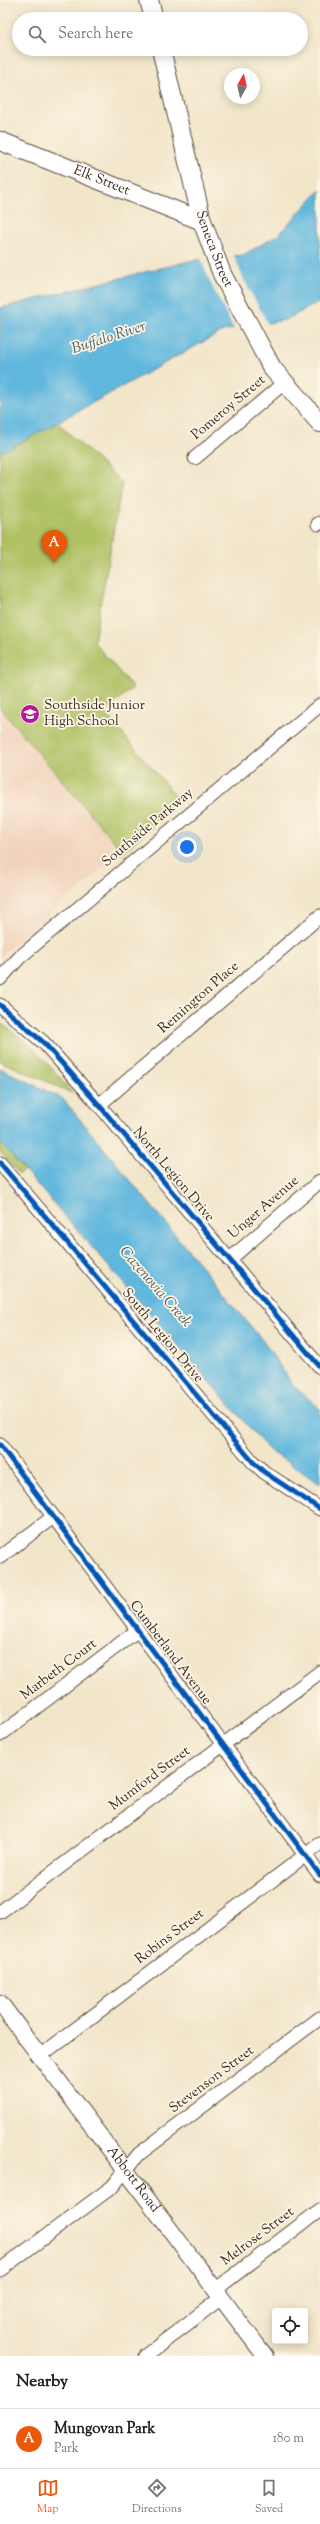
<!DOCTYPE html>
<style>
:root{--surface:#fff;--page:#f2f2f2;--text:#222;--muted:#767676;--line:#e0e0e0;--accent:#ea580c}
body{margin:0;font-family:"Sorts Mill Goudy",serif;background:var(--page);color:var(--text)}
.controls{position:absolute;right:12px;bottom:12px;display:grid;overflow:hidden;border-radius:4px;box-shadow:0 2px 10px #0003}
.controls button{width:36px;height:36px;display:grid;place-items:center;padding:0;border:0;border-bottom:1px solid var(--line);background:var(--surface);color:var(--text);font:20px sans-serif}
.compass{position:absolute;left:224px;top:68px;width:36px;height:36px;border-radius:50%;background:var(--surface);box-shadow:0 2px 10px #0003;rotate:8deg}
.you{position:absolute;left:187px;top:847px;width:14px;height:14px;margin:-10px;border:3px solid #fff;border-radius:50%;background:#1a73e8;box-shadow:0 0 0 6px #1a73e833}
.badge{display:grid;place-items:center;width:26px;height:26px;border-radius:50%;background:var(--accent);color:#fff;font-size:13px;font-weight:700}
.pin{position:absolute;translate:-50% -33px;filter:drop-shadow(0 1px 2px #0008)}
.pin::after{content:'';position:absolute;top:21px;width:14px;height:12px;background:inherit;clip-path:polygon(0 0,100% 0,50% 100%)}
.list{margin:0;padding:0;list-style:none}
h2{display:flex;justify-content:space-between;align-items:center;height:52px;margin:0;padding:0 16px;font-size:17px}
h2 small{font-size:13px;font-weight:400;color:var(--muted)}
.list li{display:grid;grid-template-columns:26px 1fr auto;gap:12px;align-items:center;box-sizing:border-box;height:60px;padding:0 16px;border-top:1px solid var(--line)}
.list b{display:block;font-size:15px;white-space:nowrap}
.list p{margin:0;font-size:13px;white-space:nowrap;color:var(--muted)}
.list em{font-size:13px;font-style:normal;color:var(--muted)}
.icon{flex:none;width:22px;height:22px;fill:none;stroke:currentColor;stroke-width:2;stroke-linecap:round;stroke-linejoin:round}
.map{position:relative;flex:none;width:320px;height:2356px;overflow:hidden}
.search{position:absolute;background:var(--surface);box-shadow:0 2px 10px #0003;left:12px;right:12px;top:12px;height:44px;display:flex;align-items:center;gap:10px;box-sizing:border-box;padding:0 14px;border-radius:22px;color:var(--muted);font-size:15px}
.sheet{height:112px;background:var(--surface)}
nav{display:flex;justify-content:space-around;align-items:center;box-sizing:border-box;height:56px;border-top:1px solid var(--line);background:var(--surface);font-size:11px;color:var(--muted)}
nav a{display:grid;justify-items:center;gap:2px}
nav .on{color:var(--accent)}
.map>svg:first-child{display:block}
.built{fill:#f2d4be}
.green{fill:#afc164;stroke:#757641}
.water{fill:#61b7de;stroke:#4e707e}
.pier{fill:#f2e6ca}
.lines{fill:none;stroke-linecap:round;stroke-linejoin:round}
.minor-casing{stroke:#564638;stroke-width:15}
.tertiary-casing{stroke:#564638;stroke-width:18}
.secondary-casing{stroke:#564638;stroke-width:20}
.minor{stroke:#fff;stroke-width:13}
.tertiary{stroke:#fff;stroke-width:16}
.secondary{stroke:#fff;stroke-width:18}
.cycleway-casing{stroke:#fcf5e5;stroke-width:8}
.cycleway{stroke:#0057b8;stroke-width:5}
.labels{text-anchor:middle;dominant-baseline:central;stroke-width:3.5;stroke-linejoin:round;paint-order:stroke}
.street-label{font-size:14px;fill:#3b2a1e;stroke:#fcf5e5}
.poi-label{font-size:14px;fill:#3b2a1e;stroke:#fcf5e5;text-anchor:start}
.water-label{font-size:15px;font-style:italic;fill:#485b61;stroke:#fcf5e5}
</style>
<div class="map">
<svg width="320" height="2356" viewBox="0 0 320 2356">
<rect width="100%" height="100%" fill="#fcf5e5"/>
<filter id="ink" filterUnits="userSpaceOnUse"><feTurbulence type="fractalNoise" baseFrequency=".025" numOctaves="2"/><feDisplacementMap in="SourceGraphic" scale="8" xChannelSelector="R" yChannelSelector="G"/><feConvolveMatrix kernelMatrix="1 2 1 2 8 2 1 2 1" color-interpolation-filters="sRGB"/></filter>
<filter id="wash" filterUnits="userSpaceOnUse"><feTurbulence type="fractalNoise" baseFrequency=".012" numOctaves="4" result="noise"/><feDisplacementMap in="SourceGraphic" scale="16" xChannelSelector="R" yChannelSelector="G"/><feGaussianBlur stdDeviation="0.9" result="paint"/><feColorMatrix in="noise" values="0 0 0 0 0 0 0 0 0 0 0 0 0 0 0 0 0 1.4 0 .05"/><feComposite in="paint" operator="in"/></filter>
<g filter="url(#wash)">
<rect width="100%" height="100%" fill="#f2e6ca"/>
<path class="built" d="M57 422 122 483 52 770 123 852 0 956V452Z"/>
<path class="green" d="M57 422 122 483 94 642 133 688 104 712 180 801 123 852 0 708V452Z
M0 1023C29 1041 51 1066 72 1093L0 1061Z
M0 1142 24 1170 19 1174 0 1152Z"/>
<path class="water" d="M320 190V302L285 320 223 331 9 449 0 452V308L193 260 243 255 278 235Z
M0 1068 63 1099 263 1341 293 1385 320 1409V1484L269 1450 0 1142Z"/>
<path class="pier" d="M233 254 244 280 268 324 235 331 211 284 200 257Z"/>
</g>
<g filter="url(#ink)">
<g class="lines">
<g class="minor-casing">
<path id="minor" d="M195 458 285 382
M318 524 320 523
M0 979 20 957 320 705
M0 1005 44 1043 99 1105 320 1367
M99 1105 320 916
M0 1163 253 1462 264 1472 320 1509
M229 1260 320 1181
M0 1445 320 1875
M0 1557 53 1517
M0 1735 138 1630
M0 1912 320 1672
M40 2056 320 1844
M0 2270 112 2187 139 2154 320 2018
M215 2290 320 2210
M145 2356 221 2298"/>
</g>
<g class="tertiary-casing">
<g id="tertiary">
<path id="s1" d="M0 2003 265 2356"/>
</g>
</g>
<g class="secondary-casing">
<g id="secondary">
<path d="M149 0 154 19"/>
<path id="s2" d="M161 49 202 221 222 274 272 368 320 423"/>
<path id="s3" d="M0 141 202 221"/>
</g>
</g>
<use href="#minor" class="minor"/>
<use href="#tertiary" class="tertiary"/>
<use href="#secondary" class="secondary"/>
<g class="cycleway-casing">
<path id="cycleway" d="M0 1005 44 1043 99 1105 320 1367
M0 1163 253 1462 264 1472 320 1509
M0 1445 320 1875"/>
</g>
<use href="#cycleway" class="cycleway"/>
</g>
</g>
<defs>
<g id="school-disc" transform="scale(1)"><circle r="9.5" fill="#b5179e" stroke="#fcf5e5"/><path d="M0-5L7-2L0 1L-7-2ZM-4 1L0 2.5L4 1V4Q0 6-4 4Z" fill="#fff"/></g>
</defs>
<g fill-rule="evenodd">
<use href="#school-disc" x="30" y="714"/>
</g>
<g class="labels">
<g class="street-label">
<text stroke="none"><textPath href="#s3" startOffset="109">Elk Street</textPath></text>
<text stroke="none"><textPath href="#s2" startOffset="207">Seneca Street</textPath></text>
<text transform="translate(229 408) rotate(-40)">Pomeroy Street</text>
<text transform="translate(148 828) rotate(-40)">Southside Parkway</text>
<text transform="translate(199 998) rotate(-41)">Remington Place</text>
<text transform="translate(173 1175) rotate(50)">North Legion Drive</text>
<text transform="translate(264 1208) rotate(-41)">Unger Avenue</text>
<text transform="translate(162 1336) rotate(50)">South Legion Drive</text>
<text transform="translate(170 1653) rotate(53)">Cumberland Avenue</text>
<text transform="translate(59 1670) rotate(-37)">Marbeth Court</text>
<text transform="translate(150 1779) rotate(-37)">Mumford Street</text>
<text transform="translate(170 1937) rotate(-37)">Robins Street</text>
<text transform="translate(212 2080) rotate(-37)">Stevenson Street</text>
<text stroke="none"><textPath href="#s1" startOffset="221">Abbott Road</textPath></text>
<text transform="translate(258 2237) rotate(-37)">Melrose Street</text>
</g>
<g class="poi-label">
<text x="44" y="706">Southside Junior<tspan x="44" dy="16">High School</tspan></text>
</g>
<g class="water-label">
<text transform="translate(109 338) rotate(-18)">Buffalo River</text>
<text transform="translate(155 1287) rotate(49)">Cazenovia Creek</text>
</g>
</g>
</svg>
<div class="controls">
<button><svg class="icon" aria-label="locate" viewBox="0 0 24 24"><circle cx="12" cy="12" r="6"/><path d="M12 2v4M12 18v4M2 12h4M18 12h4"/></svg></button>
</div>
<svg class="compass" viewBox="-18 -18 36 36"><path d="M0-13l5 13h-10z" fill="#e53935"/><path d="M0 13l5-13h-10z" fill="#767676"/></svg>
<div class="you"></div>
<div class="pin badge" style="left:54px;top:563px">A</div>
<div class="search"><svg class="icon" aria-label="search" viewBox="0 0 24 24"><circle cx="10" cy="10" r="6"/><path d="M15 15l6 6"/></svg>Search here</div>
</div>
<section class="sheet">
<h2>Nearby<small></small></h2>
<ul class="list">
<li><span class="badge">A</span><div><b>Mungovan Park</b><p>Park</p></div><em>180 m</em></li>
</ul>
</section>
<nav>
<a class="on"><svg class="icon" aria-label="map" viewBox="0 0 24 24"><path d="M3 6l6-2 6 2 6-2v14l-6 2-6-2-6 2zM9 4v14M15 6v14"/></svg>Map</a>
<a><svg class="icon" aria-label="directions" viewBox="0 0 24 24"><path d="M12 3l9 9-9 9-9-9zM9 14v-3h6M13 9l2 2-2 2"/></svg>Directions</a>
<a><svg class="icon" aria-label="saved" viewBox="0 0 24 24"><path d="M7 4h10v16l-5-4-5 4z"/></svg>Saved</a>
</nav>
